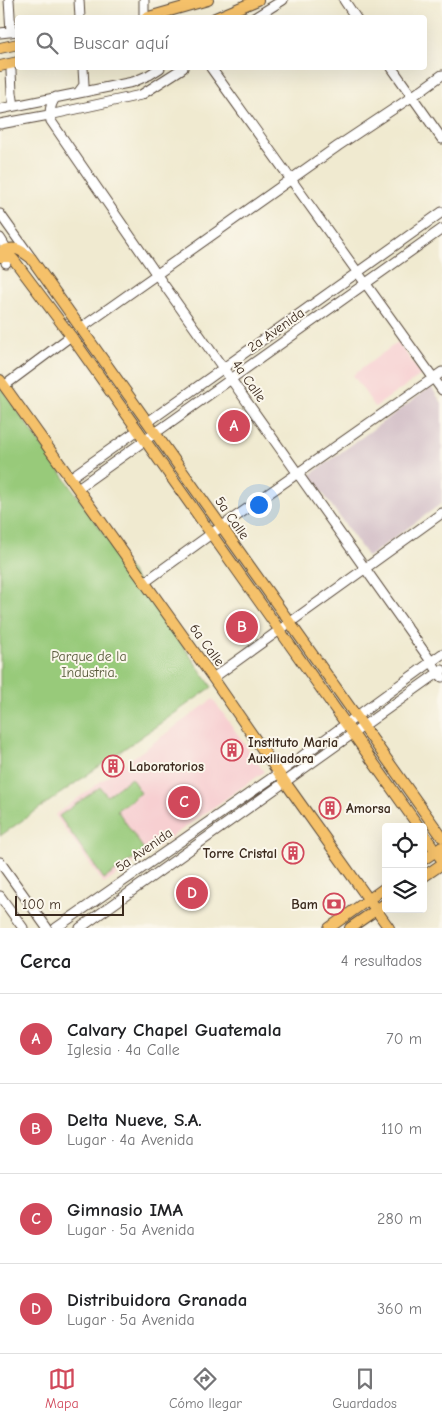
<!DOCTYPE html>
<html lang="es">
<meta charset="utf-8">
<style>
:root{--surface:#fff;--page:#f6f6f6;--text:#202124;--muted:#757577;--line:#e0e0e0;--accent:#d1495b}
body{margin:0;font-family:"Comic Neue",sans-serif;background:var(--page);color:var(--text)}
.controls{position:absolute;right:15px;bottom:15px;display:grid;overflow:hidden;border-radius:5px;box-shadow:0 5px 20px #0002}
.controls button{width:45px;height:45px;display:grid;place-items:center;padding:0;border:0;border-bottom:1px solid var(--line);background:var(--surface);color:var(--text);font:25px sans-serif}
.scale{position:absolute;left:15px;bottom:12px;width:109px;box-sizing:border-box;padding-left:5px;border:2px solid #3b2a1e;border-top:0;font-size:14px;line-height:18px;white-space:nowrap;color:#3b2a1e;-webkit-text-stroke:4px #fbf7ec;paint-order:stroke}
.you{position:absolute;left:258px;top:504px;width:18px;height:18px;margin:-12px;border:4px solid #fff;border-radius:50%;background:#1a73e8;box-shadow:0 0 0 8px #1a73e833}
.badge{display:grid;place-items:center;width:32px;height:32px;border-radius:50%;background:var(--accent);color:#fff;font-size:16px;font-weight:700}
.pin{position:absolute;translate:-50% -50%;border:2px solid #fff;box-shadow:0 1px 5px #0006}
.list{margin:0;padding:0;list-style:none}
h2{display:flex;justify-content:space-between;align-items:center;height:65px;margin:0;padding:0 20px;font-size:21px}
h2 small{font-size:16px;font-weight:400;color:var(--muted)}
.list li{display:grid;grid-template-columns:32px 1fr auto;gap:15px;align-items:center;box-sizing:border-box;height:90px;padding:0 20px;border-top:1px solid var(--line)}
.list b{display:block;font-size:19px;white-space:nowrap}
.list p{margin:0;font-size:16px;white-space:nowrap;color:var(--muted)}
.list em{font-size:16px;font-style:normal;color:var(--muted)}
.icon{flex:none;width:28px;height:28px;fill:none;stroke:currentColor;stroke-width:2;stroke-linecap:round;stroke-linejoin:round}
.map{position:relative;flex:none;width:442px;height:928px;overflow:hidden}
.search{position:absolute;background:var(--surface);box-shadow:0 5px 20px #0002;left:15px;right:15px;top:15px;height:55px;display:flex;align-items:center;gap:12px;box-sizing:border-box;padding:0 18px;border-radius:5px;color:var(--muted);font-size:19px}
.sheet{height:425px;background:var(--surface)}
nav{display:flex;justify-content:space-around;align-items:center;box-sizing:border-box;height:70px;border-top:1px solid var(--line);background:var(--surface);font-size:14px;color:var(--muted)}
nav a{display:grid;justify-items:center;gap:2px}
nav .on{color:var(--accent)}
.map>svg:first-child{display:block}
.built{fill:#f7cfd1}
.industrial{fill:#d2bdc6}
.green{fill:#98ca7a;stroke:#6a7a4c}
.lines{fill:none;stroke-linecap:round;stroke-linejoin:round}
.minor-casing{stroke:#564739;stroke-width:11}
.major-casing{stroke:#564739;stroke-width:12}
.minor{stroke:#fff;stroke-width:9}
.major{stroke:#f5c16b;stroke-width:10}
.labels{text-anchor:middle;dominant-baseline:central;stroke-width:4;stroke-linejoin:round;paint-order:stroke}
.street-label{font-size:14px;fill:#3b2a1e;stroke:#fbf7ec}
.park-label{font-size:14px;fill:#575a3a;stroke:#fbf7ec}
.poi-label{font-size:14px;font-weight:bold;fill:#3b2a1e;stroke:#fbf7ec;text-anchor:start}
</style>
<div class="map">
<svg width="442" height="928" viewBox="0 0 442 928">
<rect width="100%" height="100%" fill="#fbf7ec"/>
<filter id="ink" filterUnits="userSpaceOnUse"><feTurbulence type="fractalNoise" baseFrequency=".02" numOctaves="2"/><feDisplacementMap in="SourceGraphic" scale="10" xChannelSelector="R" yChannelSelector="G"/><feConvolveMatrix kernelMatrix="1 2 1 2 8 2 1 2 1" color-interpolation-filters="sRGB"/></filter>
<filter id="wash" filterUnits="userSpaceOnUse"><feTurbulence type="fractalNoise" baseFrequency=".0096" numOctaves="4" result="noise"/><feDisplacementMap in="SourceGraphic" scale="20" xChannelSelector="R" yChannelSelector="G"/><feGaussianBlur stdDeviation="1.12" result="paint"/><feColorMatrix in="noise" values="0 0 0 0 0 0 0 0 0 0 0 0 0 0 0 0 0 1.4 0 .05"/><feComposite in="paint" operator="in"/></filter>
<g filter="url(#wash)">
<rect width="100%" height="100%" fill="#f0ead0"/>
<path class="built" d="M398 342 421 375 375 407 353 375Z
M213 699 264 772 104 884 55 815Z"/>
<path class="industrial" d="M431 387 442 403V503L368 557 310 475Z"/>
<path class="green" d="M0 386 212 687 0 836Z
M131 778 141 793 117 810 145 851 104 879 59 816 100 787 107 796Z"/>
</g>
<g filter="url(#ink)">
<g class="lines">
<g class="minor-casing">
<path id="minor" d="M9 0 11 32
M79 0 80 18
M144 0V18
M344 0 356 18
M254 18 283 0
M0 33 18 31
M211 68 442 390
M392 68 442 139
M11 71 12 93 14 106
M78 93 84 85 83 68
M56 97C50 104 49 112 51 121L157 275 442 677
M0 109 133 82 149 75 160 68
M0 124 49 115 141 95 183 68
M0 214 30 256
M0 238C6 247 9 252 6 263
M81 328 338 146 413 96 442 75
M4 386 71 336
M148 422 442 212
M70 478 138 430
M78 488 442 229
M145 582 211 534 442 372
M213 678 442 513
M0 862 47 928
M0 896 23 928
M56 928 279 773 442 654
M80 928 442 670"/>
</g>
<g class="major-casing">
<path id="major" d="M145 18 208 0
M215 18 258 0
M0 48 18 44
M0 66 18 62
M0 252C15 245 19 249 31 258L442 837
M0 257H11L14 260 71 336 419 827
M0 380 213 678 285 782 389 928
M423 833 442 860
M423 860 442 847
M423 877 442 864
M329 928 386 887
M350 928 386 903"/>
</g>
<use href="#minor" class="minor"/>
<use href="#major" class="major"/>
</g>
</g>
<defs>
<g id="building-ring" transform="scale(1.125)"><circle r="9.5" fill="#fbf7ec" stroke="#d1495b" stroke-width="1.5"/><path d="M-4-6H4V6H1V3H-1V6H-4ZM-2.5-4.3h1.7v1.8h-1.7ZM.8-4.3h1.7v1.8H.8ZM-2.5-1h1.7V.8h-1.7ZM.8-1h1.7V.8H.8Z" fill="#d1495b"/></g>
<g id="bank-ring" transform="scale(1.125)"><circle r="9.5" fill="#fbf7ec" stroke="#d1495b" stroke-width="1.5"/><path d="M-6-4H6V4H-6ZM0-2.3a2.3 2.3 0 1 0 0 4.6a2.3 2.3 0 1 0 0-4.6Z" fill="#d1495b"/></g>
</defs>
<g fill-rule="evenodd">
<use href="#building-ring" x="232" y="750"/>
<use href="#building-ring" x="113" y="766"/>
<use href="#building-ring" x="330" y="808"/>
<use href="#building-ring" x="293" y="853"/>
<use href="#bank-ring" x="334" y="904"/>
</g>
<g class="labels">
<g class="street-label">
<text transform="translate(276 330) rotate(-35)">2a Avenida</text>
<text transform="translate(249 381) rotate(55)">4a Calle</text>
<text transform="translate(232 518) rotate(55)">5a Calle</text>
<text transform="translate(207 645) rotate(54)">6a Calle</text>
<text transform="translate(144 850) rotate(-35)">5a Avenida</text>
</g>
<g class="park-label">
<text x="89" y="656">Parque de la<tspan x="89" dy="16">Industria.</tspan></text>
</g>
<g class="poi-label">
<text x="248" y="742">Instituto Maria<tspan x="248" dy="16">Auxiliadora</tspan></text>
<text x="129" y="766">Laboratorios</text>
<text x="346" y="808">Amorsa</text>
<text x="277" y="853" text-anchor="end">Torre Cristal</text>
<text x="318" y="904" text-anchor="end">Bam</text>
</g>
</g>
</svg>
<div class="controls">
<button><svg class="icon" aria-label="locate" viewBox="0 0 24 24"><circle cx="12" cy="12" r="6"/><path d="M12 2v4M12 18v4M2 12h4M18 12h4"/></svg></button>
<button><svg class="icon" aria-label="layers" viewBox="0 0 24 24"><path d="M12 4l9 5-9 5-9-5zM3 14l9 5 9-5"/></svg></button>
</div>
<div class="scale">100 m</div>
<div class="you"></div>
<div class="pin badge" style="left:234px;top:426px">A</div>
<div class="pin badge" style="left:242px;top:627px">B</div>
<div class="pin badge" style="left:184px;top:802px">C</div>
<div class="pin badge" style="left:192px;top:893px">D</div>
<div class="search"><svg class="icon" aria-label="search" viewBox="0 0 24 24"><circle cx="10" cy="10" r="6"/><path d="M15 15l6 6"/></svg>Buscar aquí</div>
</div>
<section class="sheet">
<h2>Cerca<small>4 resultados</small></h2>
<ul class="list">
<li><span class="badge">A</span><div><b>Calvary Chapel Guatemala</b><p>Iglesia · 4a Calle</p></div><em>70 m</em></li>
<li><span class="badge">B</span><div><b>Delta Nueve, S.A.</b><p>Lugar · 4a Avenida</p></div><em>110 m</em></li>
<li><span class="badge">C</span><div><b>Gimnasio IMA</b><p>Lugar · 5a Avenida</p></div><em>280 m</em></li>
<li><span class="badge">D</span><div><b>Distribuidora Granada</b><p>Lugar · 5a Avenida</p></div><em>360 m</em></li>
</ul>
</section>
<nav>
<a class="on"><svg class="icon" aria-label="map" viewBox="0 0 24 24"><path d="M3 6l6-2 6 2 6-2v14l-6 2-6-2-6 2zM9 4v14M15 6v14"/></svg>Mapa</a>
<a><svg class="icon" aria-label="directions" viewBox="0 0 24 24"><path d="M12 3l9 9-9 9-9-9zM9 14v-3h6M13 9l2 2-2 2"/></svg>Cómo llegar</a>
<a><svg class="icon" aria-label="saved" viewBox="0 0 24 24"><path d="M7 4h10v16l-5-4-5 4z"/></svg>Guardados</a>
</nav>
